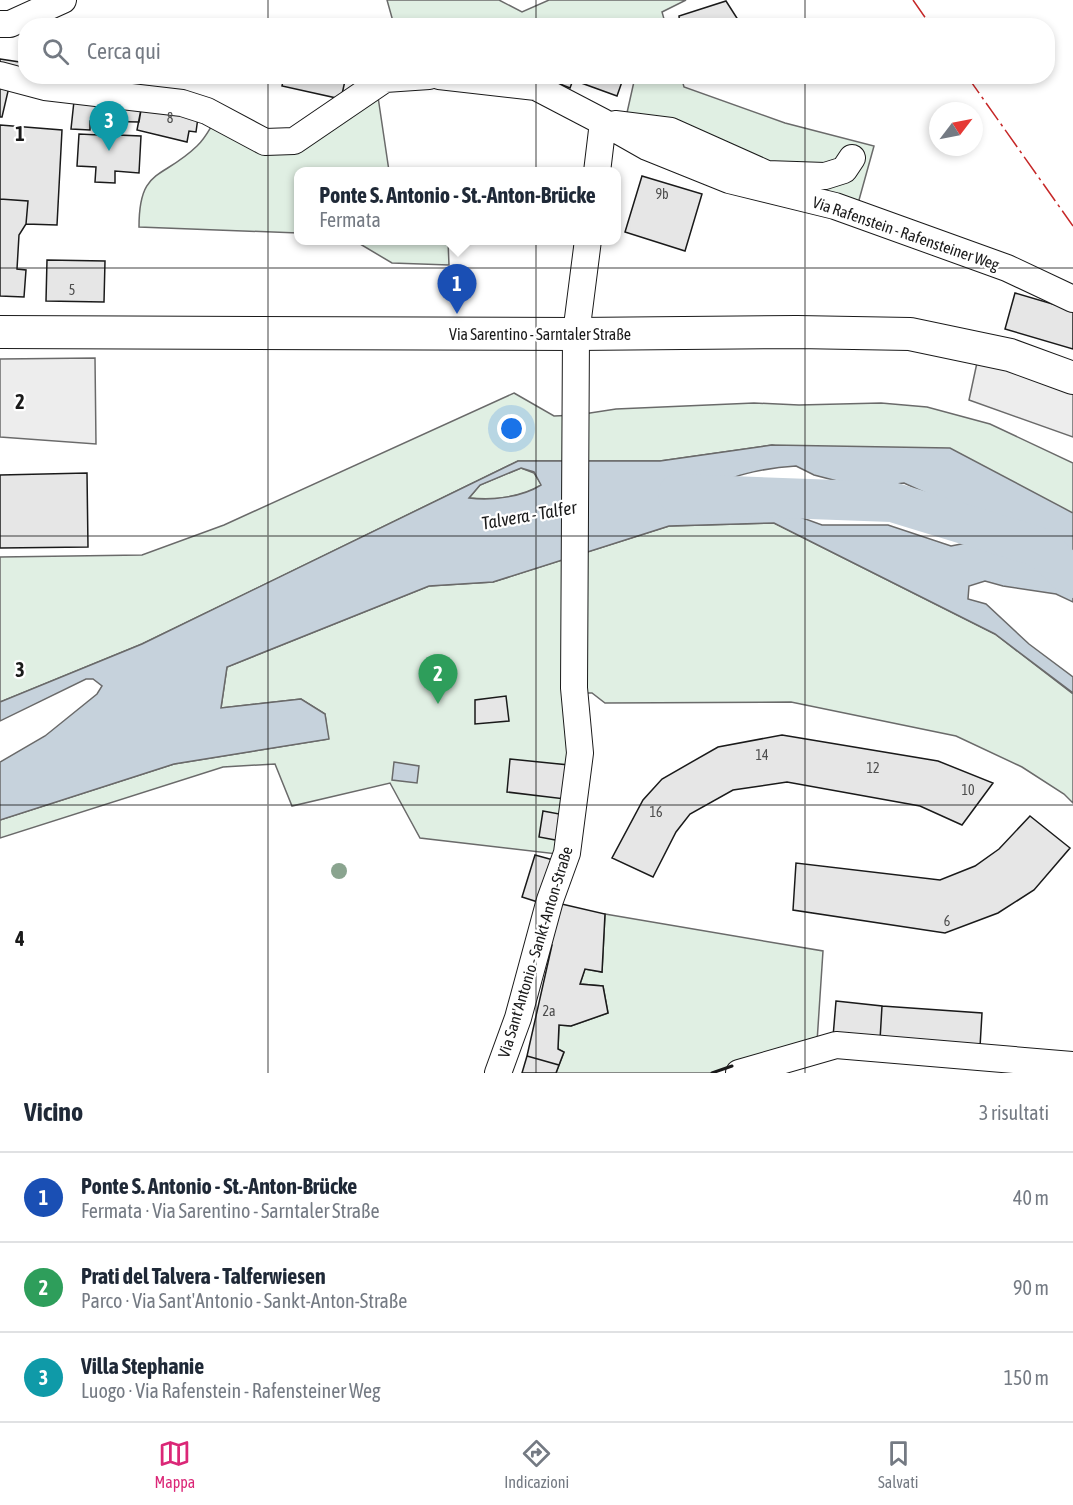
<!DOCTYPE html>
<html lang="it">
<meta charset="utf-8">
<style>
:root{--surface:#fff;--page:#f6f6f7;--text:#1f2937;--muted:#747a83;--line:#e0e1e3;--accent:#db2777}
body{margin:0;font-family:"Asap Condensed",sans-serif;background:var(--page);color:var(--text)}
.compass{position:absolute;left:929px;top:102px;width:54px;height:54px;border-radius:50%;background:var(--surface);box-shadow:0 3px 9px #0003;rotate:58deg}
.you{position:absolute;left:512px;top:429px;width:21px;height:21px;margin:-15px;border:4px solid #fff;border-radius:50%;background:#1a73e8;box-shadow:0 0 0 9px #1a73e833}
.badge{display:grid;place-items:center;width:39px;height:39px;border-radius:50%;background:var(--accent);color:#fff;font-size:20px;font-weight:700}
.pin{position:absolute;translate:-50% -50px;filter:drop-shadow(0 2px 3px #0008)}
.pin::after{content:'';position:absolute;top:32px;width:21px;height:18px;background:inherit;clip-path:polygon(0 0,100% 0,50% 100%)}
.popup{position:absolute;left:294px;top:167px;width:327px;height:78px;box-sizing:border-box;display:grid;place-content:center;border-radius:12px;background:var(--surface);filter:drop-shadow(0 2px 4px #0005);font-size:20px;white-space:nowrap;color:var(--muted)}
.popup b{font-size:22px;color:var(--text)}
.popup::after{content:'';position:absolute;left:50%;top:100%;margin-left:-12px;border:12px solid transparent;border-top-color:var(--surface)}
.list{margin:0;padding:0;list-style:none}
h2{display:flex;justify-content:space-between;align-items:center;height:78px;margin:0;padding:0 24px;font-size:26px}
h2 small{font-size:20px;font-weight:400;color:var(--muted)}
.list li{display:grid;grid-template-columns:39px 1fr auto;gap:18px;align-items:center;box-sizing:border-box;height:90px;padding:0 24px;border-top:2px solid var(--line)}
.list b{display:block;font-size:22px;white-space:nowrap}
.list p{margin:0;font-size:20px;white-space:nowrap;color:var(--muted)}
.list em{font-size:20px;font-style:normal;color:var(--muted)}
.icon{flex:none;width:33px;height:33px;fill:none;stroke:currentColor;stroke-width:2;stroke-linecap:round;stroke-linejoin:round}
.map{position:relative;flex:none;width:1073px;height:1073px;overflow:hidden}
.search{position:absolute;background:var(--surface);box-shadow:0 3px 9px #0003;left:18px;right:18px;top:18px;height:66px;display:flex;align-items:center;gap:15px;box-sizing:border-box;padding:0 21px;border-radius:24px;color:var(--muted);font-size:22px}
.sheet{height:348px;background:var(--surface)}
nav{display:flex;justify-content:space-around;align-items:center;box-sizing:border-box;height:84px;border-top:2px solid var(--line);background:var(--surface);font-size:16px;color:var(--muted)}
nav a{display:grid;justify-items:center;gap:3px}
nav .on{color:var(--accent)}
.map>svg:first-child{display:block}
.green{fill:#e0efe3;stroke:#6a6a6a;stroke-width:1.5}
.parking{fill:#ededed;stroke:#6a6a6a;stroke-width:1.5}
.water{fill:#c6d2dc;stroke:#6a6a6a;stroke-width:1.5;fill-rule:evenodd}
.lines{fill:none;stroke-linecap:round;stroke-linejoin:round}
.river{stroke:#c6d2dc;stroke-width:40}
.building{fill:#e6e6e6;stroke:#1a1a1a;stroke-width:1.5}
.minor-casing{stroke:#1a1a1a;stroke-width:28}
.major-casing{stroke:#1a1a1a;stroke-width:34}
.minor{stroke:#fff;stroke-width:26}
.major{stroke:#fff;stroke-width:32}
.wall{stroke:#1a1a1a;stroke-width:3}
.power{stroke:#c62828;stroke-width:1.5;stroke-dasharray:21 4.5 3 4.5;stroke-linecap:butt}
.tree{fill:#8aa48f}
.grid{fill:none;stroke:#1a1a1a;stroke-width:1.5;stroke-opacity:0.55}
.labels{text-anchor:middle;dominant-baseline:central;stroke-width:4.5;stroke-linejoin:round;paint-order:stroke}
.number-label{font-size:14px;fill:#4d4d4d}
.street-label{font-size:16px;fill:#1a1a1a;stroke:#fff}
.water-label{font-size:18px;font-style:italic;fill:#1a1a1a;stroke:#fff}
.grid-label{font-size:20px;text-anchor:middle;font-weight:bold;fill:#1a1a1a;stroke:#fff;stroke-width:4.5;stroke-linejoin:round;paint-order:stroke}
</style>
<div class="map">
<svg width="1073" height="1073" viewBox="0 0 1073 1073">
<rect width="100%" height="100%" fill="#fff"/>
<path class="green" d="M387 0H499L522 12 549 0H686L662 12 666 26 394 25Z
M681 76 684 87 785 123 874 146 854 218 620 144 635 77Z
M377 90 389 171 298 172V233L139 227C139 167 162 180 197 146 205 139 210 128 216 119L265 142Z
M355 241H448L449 265 392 263Z
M514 393 554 416 577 415 616 409 754 403 799 405 881 403 927 407 990 424 1073 463V513L772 445 660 461H518L142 644 0 702V557L142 555 224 525Z
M521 468 534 473 542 485C521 498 492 500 469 498L480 485Z
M774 523 995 634 1073 694V803L1064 794 1022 767 956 736 791 702 605 703 592 693H568L569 761 557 854 420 838 390 783 292 806 275 764 223 767 0 838V820L174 764 328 739 325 714 301 699 221 708 227 667 429 586 493 582 669 526Z
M605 914 823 951 817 1042 788 1046 712 1073H556L564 1052 558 1049 559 1025 571 1026 608 1013 603 986 580 984 585 969 602 972Z"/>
<path class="parking" d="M95 358 96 444 0 437V359Z
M978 358 1073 389V437L969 400Z"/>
<path class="water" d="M772 445 950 448 1073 513V602L1056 594 1003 586 985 581 969 586 968 599 986 604 1029 644 1073 677V693L995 634 774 523 669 526 493 582 429 586 227 667 221 708 301 699 325 714 329 739 174 764 0 820V762L45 736 97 694 102 686 93 679H86L0 721V702L142 644 518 461H660ZM796 466 814 475 864 488 904 483 941 500 957 511 963 518 969 540 966 543 951 546 888 525H822L756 501 719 493 716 489C727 473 778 467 796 466ZM521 468 534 472 541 485C522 497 491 501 469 498L480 485Z
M394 762 419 766 417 783 392 780Z"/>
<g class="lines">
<path class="river" d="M678 494 892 502 1042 548 1073 578"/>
</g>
<path class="building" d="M726 1 742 26H680L679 16Z
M0 59 26 63V76L0 71Z
M284 76H346L341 99 282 86Z
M540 76H624L617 96 573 80 570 88Z
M0 84 9 87 2 117H0Z
M74 101 142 104 139 122 90 121V130L71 129Z
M142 104 199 110 196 132 189 131 187 142 137 130Z
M0 125 62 130 57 225 26 224 28 201 0 199Z
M100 125 118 126V135L141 136 139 173 115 171V183L95 182 96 167 77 166 79 134 99 135Z
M642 176 702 194 685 251 625 232Z
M0 199 28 201 26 224 19 235 17 269 26 270 24 297 0 296Z
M47 260 105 261 104 302 46 301Z
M1015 293 1073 310V349L1005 329Z
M87 473 88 547 0 548V475Z
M506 696 509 721 475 724V700Z
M782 735 938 761 993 783 962 825 920 806 787 782 733 790 690 814 676 832 653 877 612 858 643 800 662 779 718 747Z
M510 759 569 765 565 799 507 792Z
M543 811 565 815 561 841 539 837Z
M1030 816 1070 848 1034 890 998 913 945 933 793 910 796 863 940 880 975 866 999 849Z
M535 855 557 861 544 904 522 897Z
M553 902 605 914 602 972 585 969 580 984 603 986 608 1013 571 1026 559 1025 558 1049 564 1052 559 1065 527 1056 552 945 543 942Z
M836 1001 882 1006 880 1040 833 1037Z
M882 1006 982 1013 980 1047 880 1040Z
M527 1056 559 1065 556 1073H522Z"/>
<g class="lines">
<g class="minor-casing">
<path id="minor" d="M0 24H10L63 0
M0 75 45 87 182 103 207 111 265 142 294 141 385 79 429 76
M439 76 536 87 603 122 597 172
M603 122 647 147 729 180 835 206 1007 268 1073 299
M615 124 671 131 767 174 825 176 844 170 852 158
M498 1073 518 1018 550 900 567 853 580 753 574 688 576 334 588 240
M739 1073 836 1045 1073 1065"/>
</g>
<g class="major-casing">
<path id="major" d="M0 332 576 334 797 332 910 334 1010 355 1073 378"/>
</g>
<use href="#minor" class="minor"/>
<use href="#major" class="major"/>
<path class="wall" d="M712 1073 732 1066"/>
<path class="power" d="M913 0 931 26
M967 76 1073 226"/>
</g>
<circle class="tree" cx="339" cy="871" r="8"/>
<path class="grid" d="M268 0V26M536 0V26M805 0V26M268 76V1073M536 76V1073M805 76V1073M0 268H1073M0 536H1073M0 805H1073"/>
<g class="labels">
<g class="number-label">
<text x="170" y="118">8</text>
<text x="662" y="194">9b</text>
<text x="72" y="290">5</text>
<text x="762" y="755">14</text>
<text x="873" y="768">12</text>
<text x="968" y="790">10</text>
<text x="656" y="812">16</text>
<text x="947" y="921">6</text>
<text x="549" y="1011">2a</text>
</g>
<g class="street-label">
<text transform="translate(906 233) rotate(19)">Via Rafenstein - Rafensteiner Weg</text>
<text x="540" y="334">Via Sarentino - Sarntaler Straße</text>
<text transform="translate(535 952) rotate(-73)">Via Sant'Antonio - Sankt-Anton-Straße</text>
</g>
<g class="water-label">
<text transform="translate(529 515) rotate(-10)">Talvera - Talfer</text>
</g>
</g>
<g class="grid-label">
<text x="20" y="141">1</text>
<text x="20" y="409">2</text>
<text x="20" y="677">3</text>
<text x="20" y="946">4</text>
</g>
</svg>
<svg class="compass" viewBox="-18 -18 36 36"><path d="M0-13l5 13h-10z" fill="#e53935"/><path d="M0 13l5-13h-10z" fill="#747a83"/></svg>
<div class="you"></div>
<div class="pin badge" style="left:457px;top:314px;background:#1a4fb4">1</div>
<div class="popup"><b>Ponte S. Antonio - St.-Anton-Brücke</b>Fermata</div>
<div class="pin badge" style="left:438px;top:704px;background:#2e9e5b">2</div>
<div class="pin badge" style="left:109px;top:151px;background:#0f9aa8">3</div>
<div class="search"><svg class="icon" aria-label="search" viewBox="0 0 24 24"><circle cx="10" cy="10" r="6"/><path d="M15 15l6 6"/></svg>Cerca qui</div>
</div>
<section class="sheet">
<h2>Vicino<small>3 risultati</small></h2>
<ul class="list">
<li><span class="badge" style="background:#1a4fb4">1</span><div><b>Ponte S. Antonio - St.-Anton-Brücke</b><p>Fermata · Via Sarentino - Sarntaler Straße</p></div><em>40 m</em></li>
<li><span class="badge" style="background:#2e9e5b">2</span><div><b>Prati del Talvera - Talferwiesen</b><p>Parco · Via Sant'Antonio - Sankt-Anton-Straße</p></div><em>90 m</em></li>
<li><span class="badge" style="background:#0f9aa8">3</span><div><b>Villa Stephanie</b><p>Luogo · Via Rafenstein - Rafensteiner Weg</p></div><em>150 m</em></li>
</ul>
</section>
<nav>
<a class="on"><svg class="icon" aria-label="map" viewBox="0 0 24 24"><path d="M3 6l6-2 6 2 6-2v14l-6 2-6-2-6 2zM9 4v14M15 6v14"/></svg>Mappa</a>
<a><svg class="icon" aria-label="directions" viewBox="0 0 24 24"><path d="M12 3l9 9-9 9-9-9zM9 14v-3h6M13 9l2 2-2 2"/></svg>Indicazioni</a>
<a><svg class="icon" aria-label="saved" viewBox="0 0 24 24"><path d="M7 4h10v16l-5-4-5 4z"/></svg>Salvati</a>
</nav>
